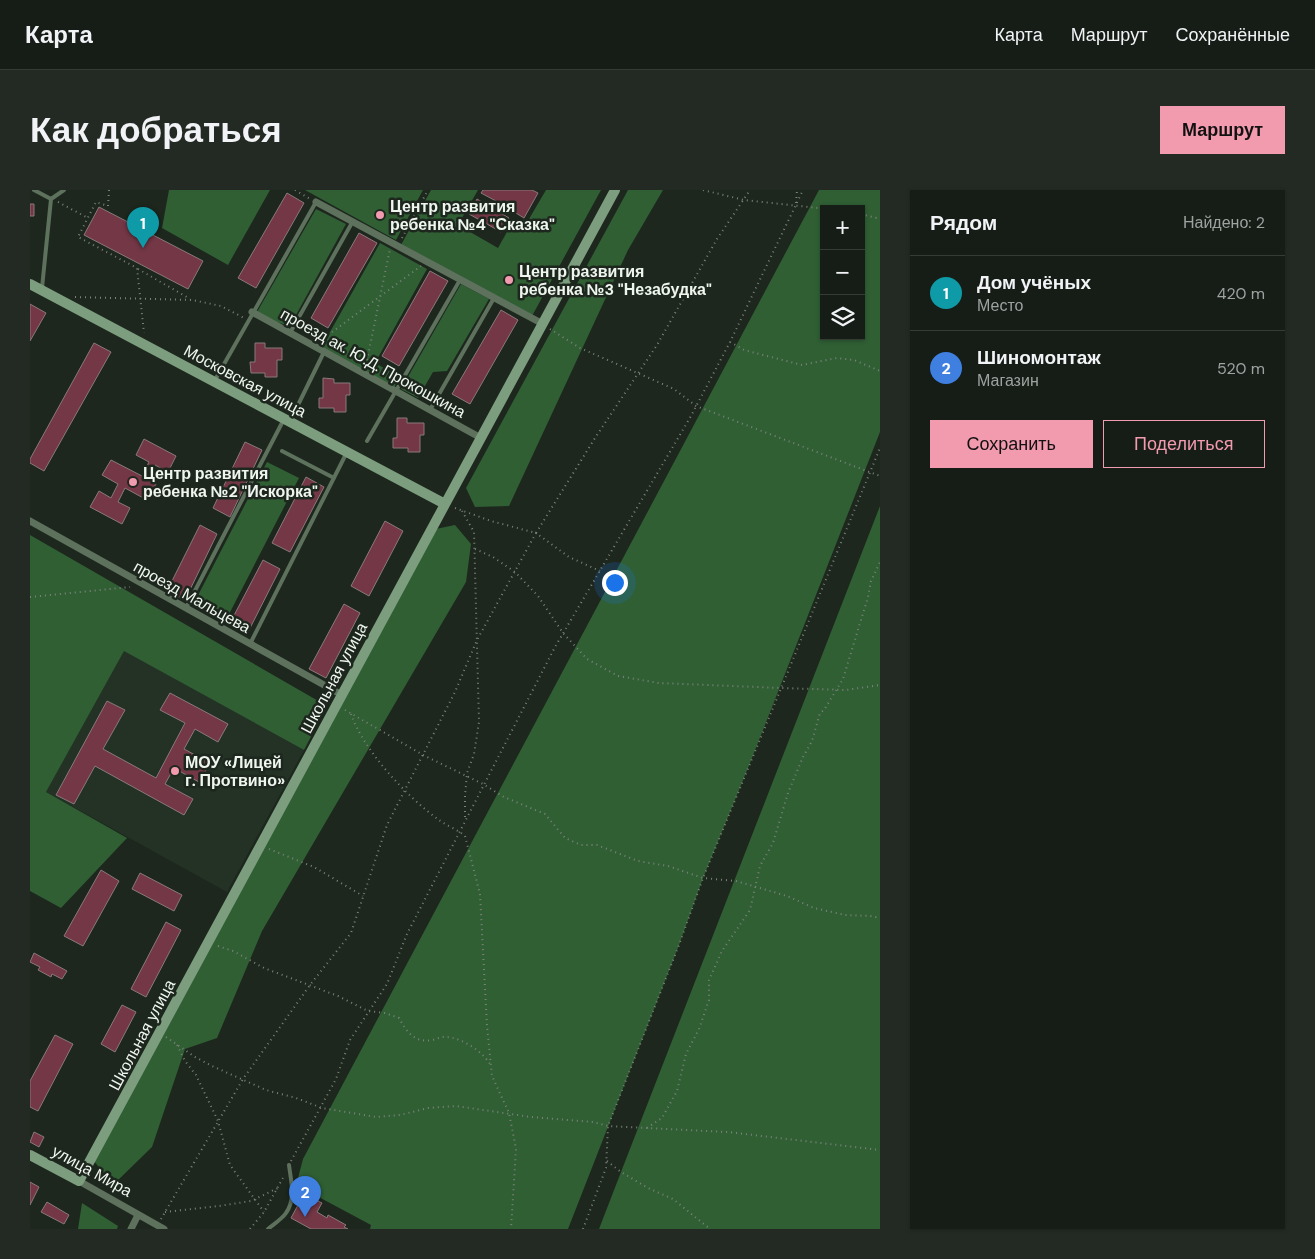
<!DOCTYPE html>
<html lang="ru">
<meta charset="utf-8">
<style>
:root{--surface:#161d16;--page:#232a23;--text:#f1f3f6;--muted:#9ea2a1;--line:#353b35;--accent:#f29aae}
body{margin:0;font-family:"DM Sans",sans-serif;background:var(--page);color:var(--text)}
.controls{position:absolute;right:15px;top:15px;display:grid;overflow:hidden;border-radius:0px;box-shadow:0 1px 4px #0004}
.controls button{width:45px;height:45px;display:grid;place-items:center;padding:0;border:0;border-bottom:1px solid var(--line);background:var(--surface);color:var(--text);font:25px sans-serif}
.you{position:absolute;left:584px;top:392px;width:18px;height:18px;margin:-12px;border:4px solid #fff;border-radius:50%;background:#1a73e8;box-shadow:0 0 0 8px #1a73e833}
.badge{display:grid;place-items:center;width:32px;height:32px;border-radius:50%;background:var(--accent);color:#fff;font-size:16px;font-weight:700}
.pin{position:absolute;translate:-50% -41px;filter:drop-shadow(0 1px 2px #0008)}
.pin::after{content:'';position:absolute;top:26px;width:18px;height:15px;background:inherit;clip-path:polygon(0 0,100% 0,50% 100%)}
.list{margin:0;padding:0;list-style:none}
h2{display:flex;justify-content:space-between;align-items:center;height:65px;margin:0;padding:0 20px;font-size:21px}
h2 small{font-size:16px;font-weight:400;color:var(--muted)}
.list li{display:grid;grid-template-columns:32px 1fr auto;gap:15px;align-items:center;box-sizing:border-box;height:75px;padding:0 20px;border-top:1px solid var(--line)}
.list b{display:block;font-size:19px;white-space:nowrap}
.list p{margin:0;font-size:16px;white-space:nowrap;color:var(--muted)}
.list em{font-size:16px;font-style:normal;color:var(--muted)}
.actions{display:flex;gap:10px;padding:15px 20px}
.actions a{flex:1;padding:11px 0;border:1px solid var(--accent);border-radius:0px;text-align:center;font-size:18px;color:var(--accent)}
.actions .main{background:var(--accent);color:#111}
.icon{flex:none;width:28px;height:28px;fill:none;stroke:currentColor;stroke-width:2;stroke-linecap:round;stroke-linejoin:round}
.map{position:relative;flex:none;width:850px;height:1039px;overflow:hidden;border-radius:0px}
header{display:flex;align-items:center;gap:30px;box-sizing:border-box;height:70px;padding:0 25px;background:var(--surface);border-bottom:1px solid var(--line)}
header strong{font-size:24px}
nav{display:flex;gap:28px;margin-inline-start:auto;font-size:18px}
.intro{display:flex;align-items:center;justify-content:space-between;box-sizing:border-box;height:120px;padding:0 30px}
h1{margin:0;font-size:35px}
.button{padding:12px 22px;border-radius:0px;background:var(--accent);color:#111;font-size:18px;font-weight:700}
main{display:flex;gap:30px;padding:0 30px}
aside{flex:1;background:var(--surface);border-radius:0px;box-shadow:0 1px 4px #0004}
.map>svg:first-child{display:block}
.built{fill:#233224}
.forest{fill:#305f34;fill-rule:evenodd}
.building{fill:#733746;stroke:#8a797c}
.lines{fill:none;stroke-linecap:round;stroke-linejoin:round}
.path{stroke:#7b837b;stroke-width:2;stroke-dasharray:1 4;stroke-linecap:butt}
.lane{stroke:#5d715d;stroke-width:4}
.street{stroke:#5d715d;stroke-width:7}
.secondary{stroke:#7c9d7e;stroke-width:10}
.poi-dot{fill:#f29aae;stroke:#1d271e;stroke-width:2}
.labels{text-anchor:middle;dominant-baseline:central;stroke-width:5;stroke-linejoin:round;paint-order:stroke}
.poi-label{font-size:16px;font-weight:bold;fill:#eff6ef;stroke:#1d271e;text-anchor:start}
.street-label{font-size:16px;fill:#eff6ef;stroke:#1d271e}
</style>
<header>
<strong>Карта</strong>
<nav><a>Карта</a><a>Маршрут</a><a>Сохранённые</a></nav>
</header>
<div class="intro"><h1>Как добраться</h1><a class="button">Маршрут</a></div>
<main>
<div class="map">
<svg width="850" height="1039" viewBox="0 0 850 1039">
<rect width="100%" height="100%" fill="#1d271e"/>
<path class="built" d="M94 460 274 560 197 702 16 602Z"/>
<path class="forest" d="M139 0H240L198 75 132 38Z
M275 0H393L366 50Z
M401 0H448L428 35 468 58 483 31 499 29 516 0H571L502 126 371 55Z
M598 0H633L598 60 479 316 445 317 436 298Z
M789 0H850V242L720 573 673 688 649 755 538 1039H340L341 1035 270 997 268 988 273 969ZM794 19H831V146H794Z
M286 19 316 34 260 136 246 132 227 122Z
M350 53 397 79 345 173 370 187 364 198 291 158Z
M431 94 459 109 417 181 403 182 388 208 371 199Z
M237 272 269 288 196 430 164 413Z
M850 316V1039H569L591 982Z
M425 335 441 354 436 392 232 741 187 848 155 859 122 957 83 995 64 971 401 340Z
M0 345 297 516 274 560 94 461 16 602 97 648 31 718 0 701Z
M52 1013 88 1036 87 1039H48Z"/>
<path class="building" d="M453 0H502L508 3 494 28 473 15 469 22 479 28 471 42 439 24 447 9 462 18 466 11 451 3Z
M257 3 274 13 226 98 208 88Z
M0 14H4V26H0Z
M69 17 173 71 158 99 54 45Z
M329 43 347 53 298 138 281 128Z
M400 81 418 91 369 176 352 166Z
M0 114 16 123 0 151Z
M471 120 488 130 440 214 422 204Z
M64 153 81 162 14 281 0 273V269Z
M225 153H235V158H252V170H247V187H235V183H221L220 172H225Z
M293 188 304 189V193H320V205H316V222H304V218H289V208H293Z
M367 228H377V233H394V245H390V262H378V258H363V248H367Z
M114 249 146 266 138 282 125 275 118 289 126 294 117 310 95 298 88 312 100 318 92 334 60 317 69 301 81 308 88 294 72 285 81 270 112 286 119 272 106 265Z
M215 252 232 260 200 327 183 318Z
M276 287 294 297 260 362 242 353Z
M355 331 373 341 339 406 321 396Z
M170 335 187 344 155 410 137 401Z
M233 370 250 379 217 444 199 435Z
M314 414 330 423 296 488 279 479Z
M140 503 198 534 188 552 165 539 154 559 180 573 169 592 144 578 135 594 163 609 154 625 65 576 44 614 26 605 77 511 95 520 73 559 126 588 155 533 130 520Z
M71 680 89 691 53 756 34 746Z
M110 683 152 705 144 721 102 699Z
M136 732 151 740 116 807 101 799Z
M4 763 37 781 32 789 22 784 21 787 8 780 10 777 0 772Z
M92 815 106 822 85 862 71 854Z
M25 845 43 854 8 921 0 917V891Z
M4 942 14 947 9 957 0 952Z
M0 992 9 997 0 1015Z
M274 1004 292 1013 287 1022 297 1028 298 1025 316 1035 314 1037 318 1039H281L261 1028Z
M17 1012 39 1025 34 1034 11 1022Z"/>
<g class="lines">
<path class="path" d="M79 0 78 16 66 12 48 47 107 78 114 143
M265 0 280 9
M673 0 714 10 797 19
M28 12 58 28
M766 13 767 0
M831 24 850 29
M372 48 398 0
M108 79 160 109
M45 107 162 110 191 116 214 128
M520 139 550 158 644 199 666 216 850 286
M290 151 391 76
M700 152 714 160 772 175 807 168 824 170 850 181
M336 175 360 59
M425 318 461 331 506 343 565 248 627 155 687 49 720 0
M432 321 444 342 449 532 444 564 437 583 435 606V629
M445 359 463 367 485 382 508 406 533 443 557 469 588 486 629 493 751 498 816 500 850 495
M0 407 100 397
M315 520 393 565 453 594 474 607 515 624 535 648 551 655H567L608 671 638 676 673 688 706 691 757 706 784 718 815 725 840 726 850 728
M321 524C334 561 377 607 409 630 417 636 427 639 435 646L450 704 457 836 462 886 479 923 486 959 481 1039
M239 659 284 677 333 706
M188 756 203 761 234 778 308 806 338 821 355 823 369 828C377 842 384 853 402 850 407 849 412 846 417 847 432 848 452 861 460 874
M136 847 165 867 182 876 236 900 266 908 292 918 346 927 370 925 398 918 426 916 501 927 563 932 578 936 698 942 850 960
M147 855 155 871 166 885 188 931 200 975 234 1022
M617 938 632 928 647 901 656 864 669 839 679 810V790L692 761 720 720 730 676 743 653 758 603 773 567 782 551 790 523 794 520 813 489 838 407 841 391 850 372
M261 971 306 889 320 850 357 794 377 744 525 457 661 226 700 152 773 0
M577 971 591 982 618 998 643 1009 680 1039
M135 1022 189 1016 221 1011 248 998
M131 1029 213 889 280 795 321 743 357 635 425 502 447 450 506 343 539 367 570 381
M220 1039 234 1022 254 986
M553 1039 576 978 578 936 649 755 673 688 850 258"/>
<path class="lane" d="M4 0 21 9 12 98
M21 9 34 0
M260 143 323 31
M185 190 286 12
M268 215 294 162
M400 220 464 108
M337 251 430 90
M252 261 304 288
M156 418 254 229
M220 454 317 262
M238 1039C244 1034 252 1029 256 1023 266 1009 261 991 259 975"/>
<path class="street" d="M286 12 513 134
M222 122 451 248
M0 331 312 505
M49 991 134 1039
M101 1039 108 1025"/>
<path class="secondary" d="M0 94 415 314
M0 965 49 991 585 0"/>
</g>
<g class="poi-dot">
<circle cx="350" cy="25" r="5"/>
<circle cx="479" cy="90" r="5"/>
<circle cx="103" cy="292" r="5"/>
<circle cx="145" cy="581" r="5"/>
</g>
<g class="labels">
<g class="poi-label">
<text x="360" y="16">Центр развития<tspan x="360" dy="18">ребенка №4 "Сказка"</tspan></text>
<text x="489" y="81">Центр развития<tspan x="489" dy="18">ребенка №3 "Незабудка"</tspan></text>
<text x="113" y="283">Центр развития<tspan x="113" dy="18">ребенка №2 "Искорка"</tspan></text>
<text x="155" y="572">МОУ «Лицей<tspan x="155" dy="18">г. Протвино»</tspan></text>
</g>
<g class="street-label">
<text transform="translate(343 173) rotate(29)">проезд ак. Ю.Д. Прокошкина</text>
<text transform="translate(215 191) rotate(28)">Московская улица</text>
<text transform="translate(162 407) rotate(29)">проезд Мальцева</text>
<text transform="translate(304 488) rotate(-62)">Школьная улица</text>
<text transform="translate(112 845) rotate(-62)">Школьная улица</text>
<text transform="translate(62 981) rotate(29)">улица Мира</text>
</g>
</g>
</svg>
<div class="controls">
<button>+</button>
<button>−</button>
<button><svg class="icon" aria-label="layers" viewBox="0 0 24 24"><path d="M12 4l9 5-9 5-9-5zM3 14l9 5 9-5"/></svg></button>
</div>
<div class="you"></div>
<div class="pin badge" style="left:113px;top:58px;background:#0f9aa8">1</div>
<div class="pin badge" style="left:275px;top:1027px;background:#3f7fe0">2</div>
</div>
<aside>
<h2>Рядом<small>Найдено: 2</small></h2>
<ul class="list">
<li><span class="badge" style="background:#0f9aa8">1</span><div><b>Дом учёных</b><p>Место</p></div><em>420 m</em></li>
<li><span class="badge" style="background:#3f7fe0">2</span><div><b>Шиномонтаж</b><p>Магазин</p></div><em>520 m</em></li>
</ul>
<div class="actions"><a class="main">Сохранить</a><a>Поделиться</a></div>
</aside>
</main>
